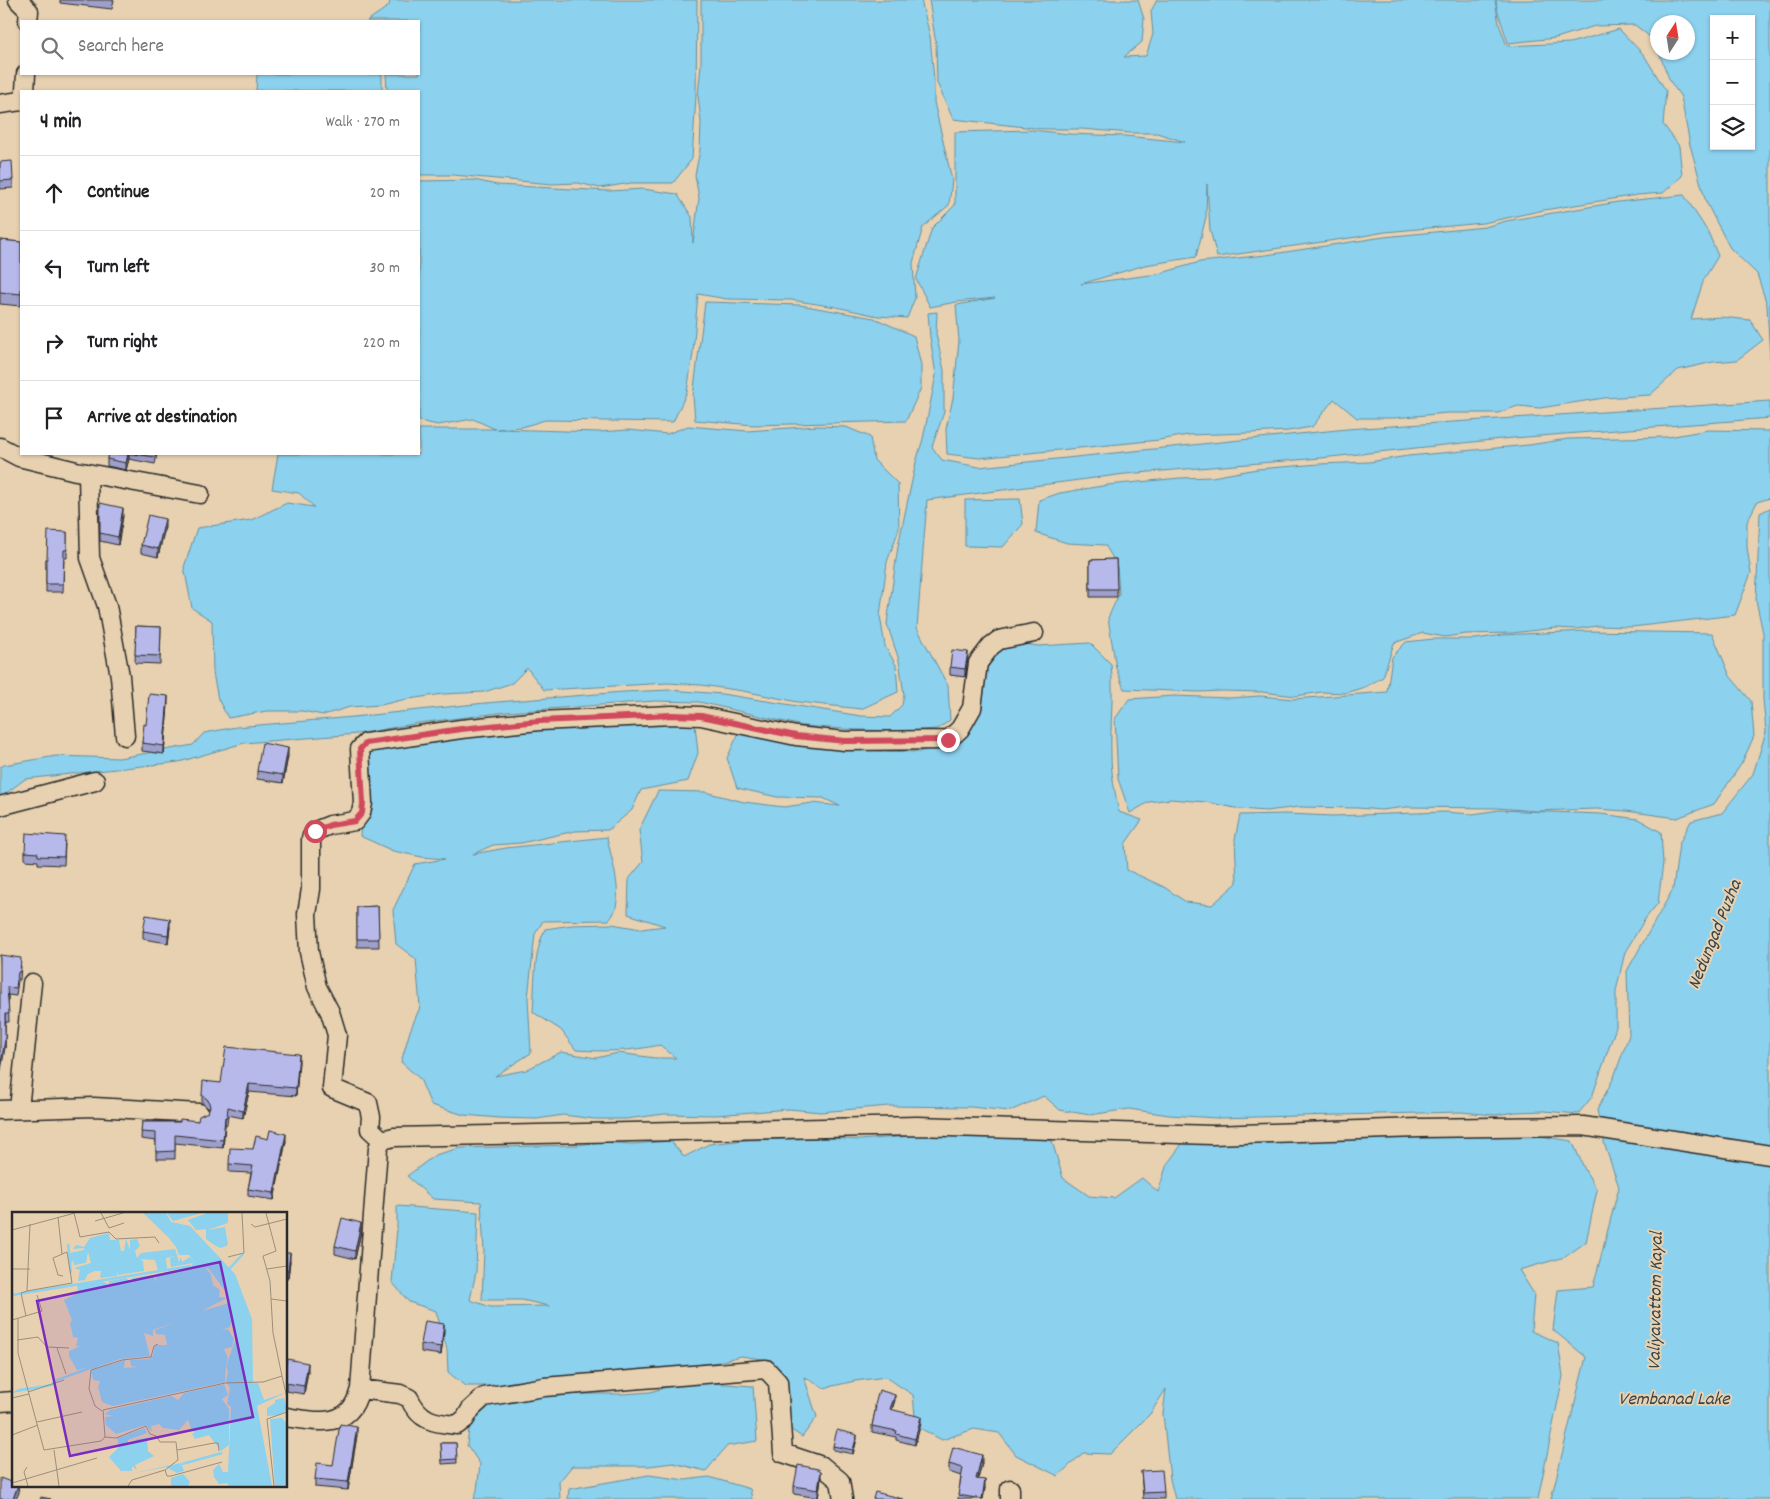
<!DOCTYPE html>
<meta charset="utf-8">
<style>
:root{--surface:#fff;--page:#f2f2f2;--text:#202124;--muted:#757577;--line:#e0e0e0}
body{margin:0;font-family:Dekko,sans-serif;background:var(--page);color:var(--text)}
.controls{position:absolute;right:15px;top:15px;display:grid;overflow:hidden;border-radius:0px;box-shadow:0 1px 4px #0004}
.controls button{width:45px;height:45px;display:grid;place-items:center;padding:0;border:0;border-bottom:1px solid var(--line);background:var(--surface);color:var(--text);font:25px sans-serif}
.compass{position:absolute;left:1650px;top:15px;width:45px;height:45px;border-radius:50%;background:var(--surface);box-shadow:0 1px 4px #0004;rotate:12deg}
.stop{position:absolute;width:15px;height:15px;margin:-11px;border:4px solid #d1495b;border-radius:50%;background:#fff}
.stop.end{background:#d1495b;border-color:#fff;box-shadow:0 1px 5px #0008}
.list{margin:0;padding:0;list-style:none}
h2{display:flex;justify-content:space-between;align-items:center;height:65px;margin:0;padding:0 20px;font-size:21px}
h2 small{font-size:16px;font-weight:400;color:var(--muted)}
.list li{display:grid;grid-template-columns:32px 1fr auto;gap:15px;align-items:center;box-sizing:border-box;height:75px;padding:0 20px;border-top:1px solid var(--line)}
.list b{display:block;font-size:19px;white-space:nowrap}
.list em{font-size:16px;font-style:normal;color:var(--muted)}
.icon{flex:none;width:28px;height:28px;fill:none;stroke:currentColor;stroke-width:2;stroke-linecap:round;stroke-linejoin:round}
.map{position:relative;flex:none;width:1770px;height:1499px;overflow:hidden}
.search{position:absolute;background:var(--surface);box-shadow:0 1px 4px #0004;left:20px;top:20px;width:400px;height:55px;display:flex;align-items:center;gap:12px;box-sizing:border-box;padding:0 18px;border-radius:0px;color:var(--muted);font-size:19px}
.panel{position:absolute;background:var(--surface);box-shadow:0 1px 4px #0004;left:20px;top:90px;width:400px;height:365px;border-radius:0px}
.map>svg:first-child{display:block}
.water{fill:#8cd1ee;stroke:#658fa0;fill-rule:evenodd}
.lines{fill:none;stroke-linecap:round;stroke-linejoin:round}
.minor-casing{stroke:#2b2b2b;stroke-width:21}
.minor{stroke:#e7d1b0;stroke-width:18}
.wall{fill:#9e9fca;stroke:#2b2b2b}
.shaded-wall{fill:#8182a4;stroke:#2b2b2b}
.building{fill:#b8b9eb;stroke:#2b2b2b}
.route{stroke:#d1495b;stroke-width:6}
.labels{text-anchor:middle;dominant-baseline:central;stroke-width:4;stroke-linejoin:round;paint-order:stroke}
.water-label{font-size:19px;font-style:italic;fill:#3a4448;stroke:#e7d1b0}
.inset-river{fill:none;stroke:#8cd1ee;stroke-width:2.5}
.inset-road{fill:none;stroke:#9c8f7b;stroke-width:1}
.view{fill:#7b2cbf;fill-opacity:0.15;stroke:#7b2cbf;stroke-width:2.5}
.inset-edge{fill:none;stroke:#2b2b2b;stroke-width:2.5}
</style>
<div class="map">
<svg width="1770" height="1499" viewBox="0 0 1770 1499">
<rect width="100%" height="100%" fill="#e7d1b0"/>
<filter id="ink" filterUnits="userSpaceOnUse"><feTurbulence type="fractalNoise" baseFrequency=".02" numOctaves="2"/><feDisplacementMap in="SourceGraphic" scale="10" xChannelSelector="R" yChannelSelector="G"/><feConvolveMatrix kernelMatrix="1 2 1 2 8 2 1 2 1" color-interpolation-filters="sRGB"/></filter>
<g filter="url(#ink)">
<path class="water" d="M390 0H697L696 96 692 159 673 183H631L600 188 578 183 552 184 453 175H419V91H387L386 74H419V21H367L389 6Z
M701 0H921L930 36 934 80V102L952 180 949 205 923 227 913 263 915 298 907 318 878 316 836 307 791 300 727 299 698 294 693 353 687 392 673 422 545 420 522 427 497 429 599 432 629 430 667 434 688 426 747 431 817 426 846 427 870 437 874 460 898 484 899 529 887 562 880 616 885 646 896 665 898 692 861 709 798 702 743 691 701 685 668 683 544 690 527 668 512 683 484 692 443 694 402 700 381 705 350 707 323 715 302 711H267L228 718 218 699 213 673 212 621 192 608 184 567 197 528 251 520 287 503 314 507 299 493 272 489 278 454H419V429H495L473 419 438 425 419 421V181L474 180 497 185 609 191 643 189 677 194 692 217 693 243 699 198 695 175 700 150 701 122 698 95 701 65Z
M929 0H1138L1144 19 1142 42 1124 57 1146 56 1153 34 1151 11 1157 0H1495L1499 24 1507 46 1570 43 1619 29 1644 55 1666 91 1663 124 1679 146 1682 176 1663 193 1637 195 1544 210 1483 223 1385 232 1357 237 1217 257 1210 230 1207 184 1206 217 1196 257 1145 265 1081 284 1158 274 1200 262 1266 255 1384 237 1485 227 1506 221 1618 202 1684 195 1708 232 1718 256 1704 279 1691 319 1721 317 1750 320 1763 340 1737 360 1713 362 1678 370 1650 395 1604 398 1540 408 1518 406 1498 413H1447L1394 418H1357L1334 399 1312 427 1288 431 1250 433 1188 435 1159 440 979 458 947 454 946 429 953 398 959 341 956 305 995 298 956 302 930 307 916 279 932 228 955 205V132L1032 130 1069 134 1125 136 1185 142 1157 133H1131L1082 129H1043L953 119 937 83 936 44Z
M1496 0H1770V359L1767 305 1757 274 1730 248 1706 202 1690 145 1681 97 1670 81 1659 53 1688 52V22H1658L1657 50 1654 40 1635 25 1595 26 1556 38 1508 43 1497 9ZM1714 19H1751V146H1714Z
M257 74H382V91H256Z
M705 302 800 305 874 318 914 336 921 365V388L906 421 754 425 695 420 693 396Z
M937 312 936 334 944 370V412L932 447 942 460 979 467 1347 429 1770 401V418L1501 439 1321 458 1125 474 927 500 917 628 948 686 950 720 938 729 906 731 858 730 803 726 699 702 655 701 507 712 419 723 357 734 244 743 179 762 25 779 0 798V767L4 765 56 756 119 758 193 745 204 733 236 727 353 717 485 703 623 692 670 690 722 694 861 716 890 717 902 705 904 695 899 660 887 624 898 546 916 462 923 439 936 375 930 337 928 313Z
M1708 430 1770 431V498L1757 502 1747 522V547L1751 573 1735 615 1632 627 1597 626 1576 629 1555 628 1512 633 1466 634 1445 637 1423 633 1394 643 1383 677 1365 687 1345 693 1322 692 1296 696 1262 692 1222 691 1199 692 1124 689 1116 668 1108 618 1119 594 1117 565 1105 545 1067 543 1036 533 1039 500 1060 493 1108 485 1180 478 1212 477 1257 469 1320 464 1369 462 1408 456 1529 445 1568 439 1668 437Z
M1020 499 1023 524 1003 547 965 546V500Z
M1770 508V1499H1551L1586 1357 1553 1330 1558 1290 1593 1287 1619 1187 1605 1146 1597 1110 1614 1077 1629 1035 1627 971 1673 889 1679 844 1691 821 1722 813 1753 774 1766 732 1763 699V633L1756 600 1760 513Z
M1585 631 1712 633 1730 676 1751 701 1754 736 1742 763 1714 804 1677 818 1626 811 1596 809 1536 811 1497 808 1407 807 1381 810 1358 808 1299 807 1266 811 1240 809 1206 802 1170 799 1149 802 1130 813 1118 779 1115 719 1129 699 1174 696 1230 698 1260 696 1293 699 1387 692 1392 657 1406 642 1433 639H1476L1502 635Z
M1001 640 1038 646 1090 643 1111 664C1114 695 1110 724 1111 754 1111 774 1115 793 1119 812L1142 820 1125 844 1127 870 1164 887 1186 902 1212 905 1237 883 1235 839 1240 815 1286 814 1333 816 1444 812 1473 814 1499 810 1601 814 1638 819 1661 832 1663 863 1658 903 1645 919 1625 952 1616 991V1027L1592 1097 1578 1114 1544 1111 1516 1112 1495 1115 1461 1112 1217 1118 1169 1115 1129 1109 1090 1115 1060 1110 1044 1096 1010 1111 971 1107 889 1106 820 1112 789 1109 716 1115 664 1114 626 1119H595L563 1115 537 1119 499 1118 464 1115 431 1105 420 1079 401 1062 410 1031 420 1007 416 959 396 944 393 910 415 864 445 859 422 857 393 851 360 836 362 808 365 746 694 715 698 753 688 781 641 790 632 810 608 830 575 831 521 843 493 845 473 854 506 848 607 837C611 859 627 902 609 920L543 921 535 934 528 998 531 1053 495 1076 526 1070 561 1052 596 1058 618 1053 655 1058H676L660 1045C631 1051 606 1052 576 1050L561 1030 533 1012C535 985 533 954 545 929L572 925 612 924 641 929 665 926 628 914 629 879 643 862 639 830 658 791 705 792 744 802 784 807 812 803 840 806 823 798 777 797 737 788 727 758 742 726 778 742 844 750 919 752 942 745 965 723V699L972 655Z
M1029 1133 1052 1141 1063 1178 1089 1196 1114 1198 1142 1178 1158 1192 1167 1164 1185 1140 1527 1134 1572 1141 1585 1170 1597 1190 1586 1242 1565 1257 1519 1270 1534 1294 1531 1331 1558 1343 1563 1376 1538 1499H1175L1170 1479 1163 1414 1166 1389 1150 1414 1110 1454 1083 1453 1058 1476 1016 1455 999 1433 974 1429 942 1440 916 1426 913 1395 886 1377 855 1381 824 1388 804 1377 817 1417 802 1437 781 1423 775 1383 769 1360 741 1356 718 1362 637 1373 534 1379 506 1386H465L448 1372 447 1349 436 1311 409 1302 392 1282 397 1229V1206L478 1212 476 1272 470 1300 491 1307 549 1306 522 1300H482L484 1251 481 1202 433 1199 407 1176 435 1155 460 1148 577 1145 602 1142 632 1144 671 1141 684 1157 709 1144 746 1140 829 1138 860 1140 922 1135Z
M698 1382 753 1386 757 1441 727 1446 706 1471 673 1463 649 1466H572L559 1482 560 1499H474L477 1490 480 1464 467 1445 470 1421 492 1402 528 1394H623L650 1392 674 1385Z
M649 1475 685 1480 709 1477 750 1489 752 1499H568L569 1489Z"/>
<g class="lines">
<g class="minor-casing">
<path id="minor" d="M18 0 29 11 28 21
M25 91 26 74
M0 104 21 101
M0 447 19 457 76 471 200 494
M88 473 90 558 107 606 120 676 125 736
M0 806 95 781
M19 1109 32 983
M0 1110 94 1107 199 1113
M382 1140 370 1129 371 1117 368 1103 332 1088 337 1035 330 1012 317 987 309 952 307 914 311 889V838L315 831 330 825 355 821 361 813 363 803 360 749 366 743 461 729 539 721 672 715 701 716 796 736 845 741 948 740 960 729 972 708 978 663 991 646 999 640 1034 633
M360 1389 400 1394 409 1398C420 1421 433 1423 457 1425L465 1419 471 1409 484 1397 544 1387 766 1369 778 1382 783 1453 822 1466 840 1481 843 1499
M0 1402 14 1401
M286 1417C306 1420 335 1427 350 1410 355 1405 358 1396 360 1389L378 1148 382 1140 394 1137 917 1126 1212 1135 1419 1128 1583 1126 1770 1155
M1010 1499V1489"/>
</g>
<use href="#minor" class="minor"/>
</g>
<path class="wall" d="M60 0H114L112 9 60 3Z
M0 162 13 180V188L0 189Z
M0 240 21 242V306L0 304Z
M108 454H157L155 464 129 459 126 470 107 466V459Z
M100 503 123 516 118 545 100 541Z
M165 527 158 557 141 553V545Z
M67 532V558H64L63 592H46V559H47Z
M1116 559 1117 597H1090V560Z
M136 626 161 627 160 664 135 663Z
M968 660 965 677 950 675V667Z
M168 704 164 754 142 751V743L146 725Z
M288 756 283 783 257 779V771Z
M65 844 64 865 38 864V861L25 860V852Z
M378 906 379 947H357V907Z
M170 927 168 943 143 939V931Z
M0 955 21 966 20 980H18L16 996 8 995 9 1022H5V1048Z
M299 1061 296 1096 249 1092 243 1118 228 1115 227 1125 225 1124 223 1148 175 1143V1159H156V1141L141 1139 142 1122 198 1121 208 1112V1108L202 1103V1095L221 1083Z
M268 1139 286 1141 274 1200 248 1196V1189L251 1173 229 1172V1164Z
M361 1231 355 1259 335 1254V1246Z
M286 1253 290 1261 288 1278H286Z
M444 1332 441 1355 421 1352V1344Z
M286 1365 308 1371 304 1394 286 1391Z
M895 1400 892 1410 921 1423 915 1445 896 1440V1437L872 1432V1426L875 1411V1405Z
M357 1435 348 1490 315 1487V1479L333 1465Z
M857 1439 853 1454 833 1450V1446Z
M441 1443H456L457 1463 442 1464Z
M982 1463 978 1479 985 1488 983 1499H958L961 1476 949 1472V1464Z
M1141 1471 1164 1492V1499H1143Z
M821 1479 818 1498 794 1494V1486Z"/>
<path class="shaded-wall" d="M129 454V459L126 470V463Z
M123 508V516L118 545V537Z
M165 519V527L158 557V549Z
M968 652V660L965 677V669Z
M168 696V704L164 754V746Z
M288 748V756L283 783V775Z
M170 919V927L168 943V935Z
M5 1014V1048L0 1076V1068Z
M299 1054V1061L296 1096V1088Z
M249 1084V1092L243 1118V1111Z
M225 1117V1124L223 1148V1140Z
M286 1134V1141L274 1200V1193Z
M361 1223V1231L355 1259V1251Z
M290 1253V1261L288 1278V1270Z
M444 1324V1332L441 1355V1347Z
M308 1363V1371L304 1394V1386Z
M895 1395V1400L890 1415V1409Z
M921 1417V1423L915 1445V1439Z
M357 1427V1435L348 1490V1482Z
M857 1435V1439L853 1454V1450Z
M982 1455V1463L976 1487V1479Z
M821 1471V1479L818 1498V1490Z
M985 1480V1488L983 1499H982Z
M18 1485 19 1493 16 1499H13Z"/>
<path class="building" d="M12 161 13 180 0 181V162Z
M0 240 21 242V294L0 292Z
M108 454H128L126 463 107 459Z
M135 454H156L155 457Z
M100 503 123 508 118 537 100 533Z
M148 515 165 519 158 549 141 545Z
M48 531 67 532V550H64L63 584H46V559H47Z
M1116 559 1117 589H1090V560Z
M136 626 161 627 160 656 135 655Z
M952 650 968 652 965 669 950 667Z
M149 694 168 696 164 746 142 743 144 724 146 725Z
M262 743 288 748 283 775 257 771Z
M26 833 65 836 64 857 38 856V853L25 852Z
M378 906 379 939H357V907Z
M146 915 170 919 168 935 143 931Z
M0 955 21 958 20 972H18L16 988 7 987 9 1014H5V1040L0 1068Z
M226 1047 299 1054 296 1088 249 1084 243 1111 228 1107 227 1117H225L223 1140 175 1135V1151L156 1152V1133L141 1132 142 1122H180V1119L198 1121 199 1116 208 1112 210 1106 208 1100 202 1095 203 1081 221 1083Z
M270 1130 286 1134 274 1193 248 1189 253 1166 229 1164 230 1148 253 1149 256 1136 268 1139Z
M342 1218 361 1223 355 1251 335 1246Z
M286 1253H290L288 1270H286Z
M425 1321 444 1324 441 1347 421 1344Z
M287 1359 308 1363 304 1386 286 1383V1365Z
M879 1390 895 1395 890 1409 921 1417 915 1439 896 1434 897 1431 872 1426 876 1406 875 1405Z
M340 1424 357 1427 348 1482 315 1479 317 1463 333 1465Z
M837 1430 857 1435 853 1450 833 1446Z
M441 1443H456L457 1459 442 1460Z
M953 1447 982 1455 976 1479 985 1480 982 1499 958 1495 963 1468 949 1464Z
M798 1465 818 1469 821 1471 818 1490 794 1486Z
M1162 1470 1164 1492 1143 1493 1141 1471Z
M0 1478 14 1483V1485H18L13 1499H0Z
M875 1492 903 1499H873Z
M41 1497 51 1499H40Z"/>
</g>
<g class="lines" filter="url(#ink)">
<path class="route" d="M315 831 330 825 355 821 362 813 363 803 360 749 366 743 461 729 539 721 672 715 701 716 796 736 845 741 948 740"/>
</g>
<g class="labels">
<g class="water-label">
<text transform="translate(1716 935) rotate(-68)">Nedungad Puzha</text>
<text transform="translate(1657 1301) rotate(-89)">Valiyavattom Kayal</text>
<text x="1674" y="1400">Vembanad Lake</text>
</g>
</g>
<g transform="translate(12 1212)">
<rect width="275" height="275" fill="#e7d1b0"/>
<path d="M131 1H154L159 10 178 14 223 62 240 107 241 170 246 171 252 188 275 180 245 194 260 274H217L215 271 207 272 202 265 201 258 207 252 211 260H216L219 195 215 192 218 176 214 169 216 160 214 154 224 126 219 110 218 115 209 118 216 117 222 127 220 135 212 137 216 146 214 152 213 170 101 194 90 190 86 175 88 169 81 168 79 158 113 148 112 156 125 155 119 154 118 148 137 147 141 143 143 133H155L153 123 144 122 143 118 164 110 137 119 141 118V124L132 121 138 144 108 147 45 169 41 174 0 181 6 177 39 172 42 168 74 156 65 158 57 144V139L68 134H64L66 126 61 125 58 111 60 108 52 88 66 81 65 73 90 69 97 73V69L114 66 121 71 120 66 139 63H142L143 70 145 62 179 56 181 51 159 55 158 46 163 44 154 46 155 57 146 58 143 48 128 47 131 49 132 59 106 63 105 60V64L88 66 89 59H83L76 62 73 68 66 69 68 58 62 56 79 51 76 40 74 51 62 53 61 48 58 53V41L72 38V36L61 37 64 33 72 35 78 26 97 21 98 28H107L109 39H112L114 27 118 38V28L125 27 128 34 123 39 125 46 129 41 163 37 167 50 169 45 170 50 178 45 184 51 177 43H167L164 35 157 26ZM193 56 197 57 213 79 217 91 190 99 215 86 207 85 208 78 201 73 199 62ZM155 1H190L161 9ZM195 1H216V11L195 18 213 15 216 33 209 36 204 34 194 27V17L184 18 176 8ZM212 172 216 183 210 187 217 197V233L209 239 197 223 183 227 180 222 183 220 180 219 176 208 167 218 151 216 147 212 139 214 140 220 134 213 104 222 94 213 93 205 101 204 93 202 98 198 159 184 166 188 172 181ZM272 186 275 198 268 203 255 204V196L263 191V188ZM270 206 275 212V274H263L258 207ZM133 216 135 221 116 228V233L125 227 135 226 136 239 142 244 123 253 125 258 120 254V259H109L97 245 107 235 105 226ZM169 251 172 259 165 261 154 255 117 262ZM171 262 178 270 176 274H159V266Z" fill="#8cd1ee" fill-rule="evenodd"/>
<path class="inset-river" d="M56 32 59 61M217 57 231 42M0 83 179 54M170 252 210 241"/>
<path class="inset-road" d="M62 1 68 25 97 20 104 27 143 25 147 31M89 1 97 16 112 11M254 1 264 39 251 44 258 69 261 121 270 164M46 5 50 42M83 9 111 1M239 12 243 15 275 7M0 18 63 1M216 45 232 41 230 1M0 57H18M255 57 275 54M15 79 60 71 55 40 41 46 46 63 51 64M259 87 275 89M14 104 9 81 15 79 18 12M6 106V141L32 238 89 229 93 225M0 108 30 99 25 83M5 128 26 125 35 135 57 136M45 136 54 162M16 180 52 168M0 186 17 182M90 199 83 194 77 177 79 158 110 148 139 145 142 134 146 132M25 210 70 200M0 223 26 213M93 225 91 198 213 171 251 170 270 164 275 186M93 225 104 226 134 214 138 222 144 224 148 230H164L166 248 153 258 120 268 116 274M42 238 47 274M165 238 202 231H206L207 239M15 255 12 260 16 274M153 258 155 264H159L210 250M1 274 0 271 85 246M262 274 255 207 275 200"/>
<path class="view" d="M208 50 241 205 58 244 25 89Z"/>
<rect width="275" height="275" class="inset-edge"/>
</g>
</svg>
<div class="controls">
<button>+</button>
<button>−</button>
<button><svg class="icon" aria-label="layers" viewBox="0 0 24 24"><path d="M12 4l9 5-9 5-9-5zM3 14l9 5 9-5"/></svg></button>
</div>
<svg class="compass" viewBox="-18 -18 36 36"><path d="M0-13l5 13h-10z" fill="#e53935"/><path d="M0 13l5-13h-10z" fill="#757577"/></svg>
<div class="stop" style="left:315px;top:831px"></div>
<div class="stop end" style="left:948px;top:740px"></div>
<div class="search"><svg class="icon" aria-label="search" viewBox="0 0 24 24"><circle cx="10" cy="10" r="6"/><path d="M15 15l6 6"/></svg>Search here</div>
<section class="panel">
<h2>4 min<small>Walk · 270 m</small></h2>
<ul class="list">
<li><svg class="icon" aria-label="ahead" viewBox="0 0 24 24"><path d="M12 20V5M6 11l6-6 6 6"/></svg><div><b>Continue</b></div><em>20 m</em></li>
<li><svg class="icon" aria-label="left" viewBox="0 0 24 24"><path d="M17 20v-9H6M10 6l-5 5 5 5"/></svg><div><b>Turn left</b></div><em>30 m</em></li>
<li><svg class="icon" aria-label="right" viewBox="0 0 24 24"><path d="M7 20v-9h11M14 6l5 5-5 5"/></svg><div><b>Turn right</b></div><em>220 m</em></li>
<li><svg class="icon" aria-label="arrive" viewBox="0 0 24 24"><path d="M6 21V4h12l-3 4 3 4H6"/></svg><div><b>Arrive at destination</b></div></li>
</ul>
</section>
</div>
